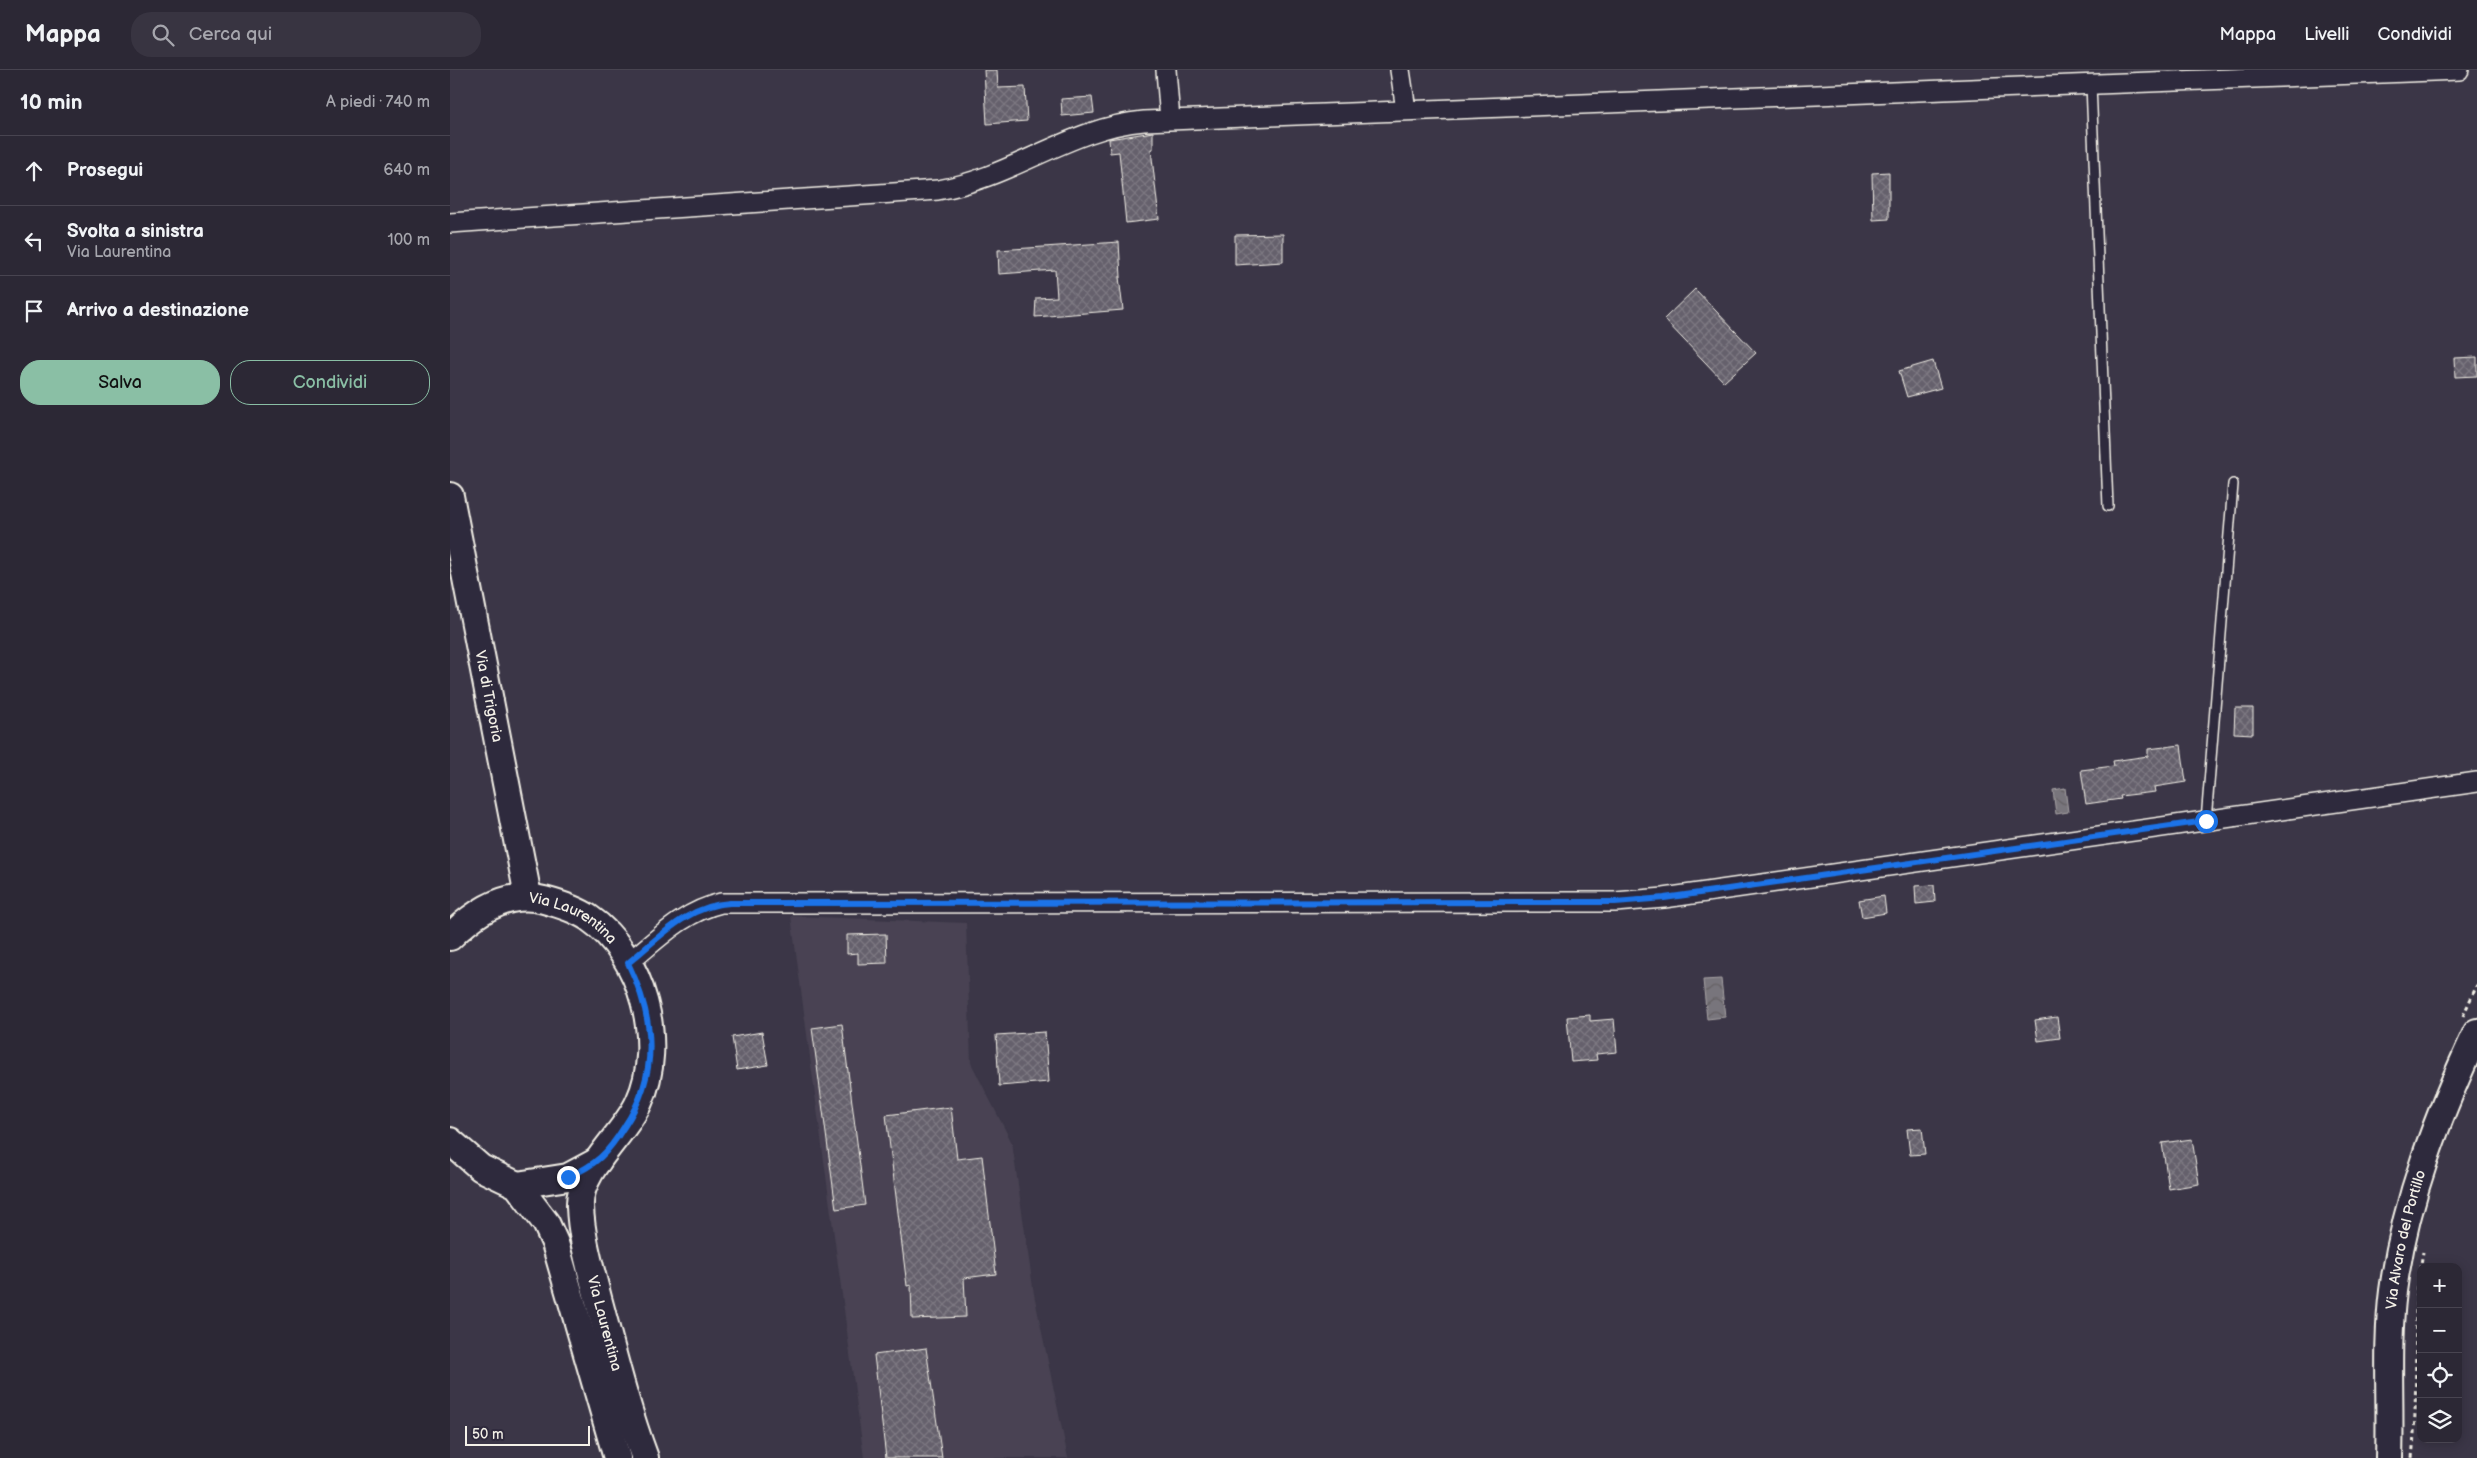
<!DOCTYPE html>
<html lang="it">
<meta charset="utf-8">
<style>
:root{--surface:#2c2835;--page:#383441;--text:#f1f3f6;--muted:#a6a6ad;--line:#484450;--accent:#8abfa5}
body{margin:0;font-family:"Balsamiq Sans",sans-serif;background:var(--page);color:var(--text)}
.controls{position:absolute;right:15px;bottom:15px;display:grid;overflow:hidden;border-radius:10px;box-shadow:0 2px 12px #0003}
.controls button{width:45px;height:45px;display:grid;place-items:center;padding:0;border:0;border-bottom:1px solid var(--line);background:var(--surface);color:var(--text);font:25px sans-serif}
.scale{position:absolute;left:15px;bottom:12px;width:125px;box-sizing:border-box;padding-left:5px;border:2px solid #f4f1e8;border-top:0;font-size:14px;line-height:18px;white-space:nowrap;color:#f4f1e8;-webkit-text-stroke:4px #2f2a3d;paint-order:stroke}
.stop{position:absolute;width:15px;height:15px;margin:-11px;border:4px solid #1a73e8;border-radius:50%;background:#fff}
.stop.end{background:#1a73e8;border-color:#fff;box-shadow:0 1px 5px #0008}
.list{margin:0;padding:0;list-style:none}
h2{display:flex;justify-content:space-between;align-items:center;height:65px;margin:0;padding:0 20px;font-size:21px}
h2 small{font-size:16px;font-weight:400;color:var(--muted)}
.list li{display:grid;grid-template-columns:32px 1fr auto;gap:15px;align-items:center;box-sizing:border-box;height:70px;padding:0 20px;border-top:1px solid var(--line)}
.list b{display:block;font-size:19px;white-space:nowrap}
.list p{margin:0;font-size:16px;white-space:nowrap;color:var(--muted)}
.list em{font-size:16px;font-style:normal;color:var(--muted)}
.actions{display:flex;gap:10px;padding:15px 20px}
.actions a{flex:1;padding:11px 0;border:1px solid var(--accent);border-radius:20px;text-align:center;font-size:18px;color:var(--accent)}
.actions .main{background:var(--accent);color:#111}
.icon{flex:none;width:28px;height:28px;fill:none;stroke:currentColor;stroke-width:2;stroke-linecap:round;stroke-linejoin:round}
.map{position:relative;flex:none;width:2027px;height:1388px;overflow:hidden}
header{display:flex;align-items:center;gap:30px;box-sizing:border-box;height:70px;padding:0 25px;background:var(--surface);border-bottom:1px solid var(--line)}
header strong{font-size:24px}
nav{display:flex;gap:28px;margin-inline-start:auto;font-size:18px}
.search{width:350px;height:45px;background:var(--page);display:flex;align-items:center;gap:12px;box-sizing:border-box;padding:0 18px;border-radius:20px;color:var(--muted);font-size:19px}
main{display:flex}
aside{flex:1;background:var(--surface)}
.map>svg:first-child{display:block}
.built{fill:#484352}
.water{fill:url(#water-waves);stroke:#aaa6a7}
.building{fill:url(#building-cross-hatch);stroke:#f4f1e8}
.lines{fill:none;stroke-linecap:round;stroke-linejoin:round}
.lane-casing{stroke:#f4f1e8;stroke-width:12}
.street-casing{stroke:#f4f1e8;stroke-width:22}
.secondary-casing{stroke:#f4f1e8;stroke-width:30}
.path{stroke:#f4f1e8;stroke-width:3;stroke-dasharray:4 4;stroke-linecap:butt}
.lane{stroke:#2f2a3d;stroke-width:9}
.street{stroke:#2f2a3d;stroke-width:19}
.secondary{stroke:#2f2a3d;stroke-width:26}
.route{stroke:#1a73e8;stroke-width:6}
.labels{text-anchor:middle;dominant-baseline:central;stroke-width:5;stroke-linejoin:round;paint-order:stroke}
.street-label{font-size:15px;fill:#f4f1e8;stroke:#2f2a3d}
</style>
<header>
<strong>Mappa</strong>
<div class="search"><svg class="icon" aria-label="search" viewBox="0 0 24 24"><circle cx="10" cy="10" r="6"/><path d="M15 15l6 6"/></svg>Cerca qui</div>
<nav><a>Mappa</a><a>Livelli</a><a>Condividi</a></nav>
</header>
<main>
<aside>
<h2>10 min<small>A piedi · 740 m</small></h2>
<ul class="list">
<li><svg class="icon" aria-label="ahead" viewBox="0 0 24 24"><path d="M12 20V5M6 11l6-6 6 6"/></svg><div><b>Prosegui</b></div><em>640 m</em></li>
<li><svg class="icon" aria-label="left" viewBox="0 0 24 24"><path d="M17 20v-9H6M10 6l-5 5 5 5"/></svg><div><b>Svolta a sinistra</b><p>Via Laurentina</p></div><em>100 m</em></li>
<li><svg class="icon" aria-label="arrive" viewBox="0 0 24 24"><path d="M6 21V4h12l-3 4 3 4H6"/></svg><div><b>Arrivo a destinazione</b></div></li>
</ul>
<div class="actions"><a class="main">Salva</a><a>Condividi</a></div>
</aside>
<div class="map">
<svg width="2027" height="1388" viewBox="0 0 2027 1388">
<defs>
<pattern id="water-waves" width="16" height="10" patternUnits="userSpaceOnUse" patternTransform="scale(1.25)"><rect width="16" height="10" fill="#78747b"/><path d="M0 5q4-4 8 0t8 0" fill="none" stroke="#636063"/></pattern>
<pattern id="building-cross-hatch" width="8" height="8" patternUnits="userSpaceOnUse" patternTransform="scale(1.25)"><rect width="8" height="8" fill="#65616c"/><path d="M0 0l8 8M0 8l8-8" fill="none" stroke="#7c7881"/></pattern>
</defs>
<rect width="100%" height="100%" fill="#3b3647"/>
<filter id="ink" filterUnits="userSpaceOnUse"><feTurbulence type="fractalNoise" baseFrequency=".02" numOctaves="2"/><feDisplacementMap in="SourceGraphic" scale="10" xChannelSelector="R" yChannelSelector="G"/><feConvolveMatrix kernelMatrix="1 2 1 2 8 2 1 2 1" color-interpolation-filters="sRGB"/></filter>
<g filter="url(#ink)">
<path class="built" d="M341 846 516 853 521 993 562 1073 584 1224 618 1388H414Z"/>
<path class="water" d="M1615 718 1618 742 1606 744 1603 720Z
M1271 909 1275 947 1257 949 1253 910Z"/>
<path class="building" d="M534 0H547L548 18 575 17 577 51 537 54Z
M642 27 644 43 612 46 611 29Z
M703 62V79H701L709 149 676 153 669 82 660 83 659 69Z
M1439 102V149L1423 150 1422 103Z
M833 164V192L785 195V165Z
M669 172 671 207H669L673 240 585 247 586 228 607 227 605 200 549 204 548 180Z
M1245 219 1306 283 1274 312 1214 249Z
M2027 287V306L2005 307 2004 288Z
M1483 291 1491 318 1457 327 1449 301Z
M1785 638H1803V664L1784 663Z
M1731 675 1736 712 1704 717 1705 722 1670 726 1671 729 1636 734 1631 700 1664 696 1663 691 1698 686V679Z
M1484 815 1485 832 1466 834 1465 816Z
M1434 826 1436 843 1412 847 1409 830Z
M436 864 437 893 408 894V883L397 884V865Z
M1140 945V951L1164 949 1167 982 1146 984 1147 990 1121 992 1117 947Z
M1607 947 1610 968 1588 971 1585 950Z
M392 954 415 1135 386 1139 362 958Z
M312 962 318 995 287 1000 282 967Z
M595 962 599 1012 549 1016 546 965Z
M501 1037 507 1089 532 1086 546 1204 514 1208 516 1247 462 1249 461 1215 457 1216 436 1045Z
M1472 1058 1475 1084 1460 1085 1457 1059Z
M1742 1069 1749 1114 1719 1119 1712 1073Z
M476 1278 492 1388H436L424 1285Z"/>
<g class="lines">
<g class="lane-casing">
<path id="lane" d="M1641 14 1658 436
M1756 751 1783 414"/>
</g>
<g class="street-casing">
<path id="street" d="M716 0 720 50
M950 0 956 40
M0 153 488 120C561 108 621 57 694 51L2009 0
M178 893C208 869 233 842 271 833L1165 832 1214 828 2027 712"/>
</g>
<g class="secondary-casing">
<g id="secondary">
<path id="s1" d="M0 426 78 826"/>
<path id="s2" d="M0 867C25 842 58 820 94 830 109 834 126 839 139 848 193 885 216 974 189 1032 175 1064 128 1101 130 1136 131 1168 141 1200 149 1232 163 1284 176 1337 195 1388"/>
<path d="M0 1071 31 1098 67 1115 96 1153 105 1173 167 1388"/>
<path d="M67 1115 118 1107 148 1091"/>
<path id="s3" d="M1939 1388C1941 1333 1936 1276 1943 1221 1955 1130 1988 1045 2027 962"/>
</g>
</g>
<path class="path" d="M2013 946 2027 915
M1970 1200 1973 1182
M1962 1388C1968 1331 1964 1273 1967 1216"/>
<use href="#lane" class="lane"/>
<use href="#street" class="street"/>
<use href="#secondary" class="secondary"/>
</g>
</g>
<g class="lines" filter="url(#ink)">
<path class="route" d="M118 1107C146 1095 158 1083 174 1057 210 1003 205 949 178 893 209 868 238 835 280 833L1165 832 1214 828 1756 751"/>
</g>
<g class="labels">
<g class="street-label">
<text stroke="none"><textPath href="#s1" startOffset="204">Via di Trigoria</textPath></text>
<text stroke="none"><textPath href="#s2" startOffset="140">Via Laurentina</textPath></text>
<text stroke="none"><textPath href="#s3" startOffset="220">Via Alvaro del Portillo</textPath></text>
<text stroke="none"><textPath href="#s2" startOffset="601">Via Laurentina</textPath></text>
</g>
</g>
</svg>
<div class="controls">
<button>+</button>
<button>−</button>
<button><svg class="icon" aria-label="locate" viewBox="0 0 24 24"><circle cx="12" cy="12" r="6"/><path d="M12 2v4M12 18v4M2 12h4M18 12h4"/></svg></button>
<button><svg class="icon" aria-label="layers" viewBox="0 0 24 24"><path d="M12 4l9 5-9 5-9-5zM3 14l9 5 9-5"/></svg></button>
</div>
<div class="scale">50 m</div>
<div class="stop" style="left:1756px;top:751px"></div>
<div class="stop end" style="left:118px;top:1107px"></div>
</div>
</main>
